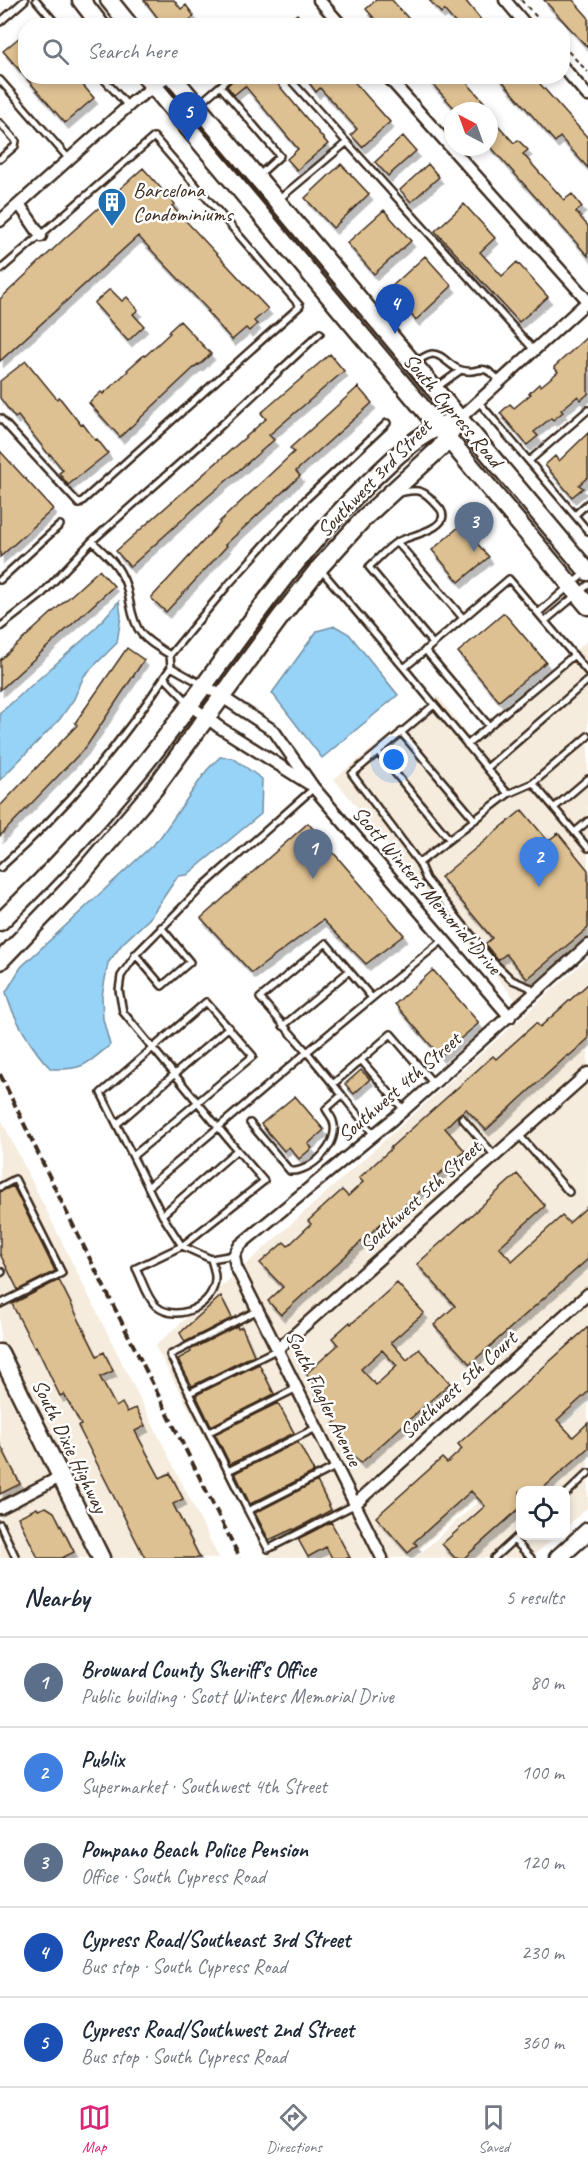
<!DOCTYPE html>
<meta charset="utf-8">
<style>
:root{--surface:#fff;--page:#f2f2f3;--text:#1f2937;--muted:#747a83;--line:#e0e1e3;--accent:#db2777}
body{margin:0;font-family:Caveat,sans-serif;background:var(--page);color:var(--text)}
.controls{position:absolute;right:18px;bottom:18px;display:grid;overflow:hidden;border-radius:12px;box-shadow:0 3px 9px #0003}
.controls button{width:54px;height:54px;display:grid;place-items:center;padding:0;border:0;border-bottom:2px solid var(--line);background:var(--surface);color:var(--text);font:30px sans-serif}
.compass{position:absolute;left:444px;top:102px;width:54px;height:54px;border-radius:50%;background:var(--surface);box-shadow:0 3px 9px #0003;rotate:319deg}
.you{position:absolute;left:394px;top:760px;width:21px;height:21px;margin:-15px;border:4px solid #fff;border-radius:50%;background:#1a73e8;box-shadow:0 0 0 9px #1a73e833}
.badge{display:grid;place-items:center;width:39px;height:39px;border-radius:50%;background:var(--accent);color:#fff;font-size:20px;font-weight:700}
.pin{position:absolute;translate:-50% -50px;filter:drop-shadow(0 2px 3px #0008)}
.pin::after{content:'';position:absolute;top:32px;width:21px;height:18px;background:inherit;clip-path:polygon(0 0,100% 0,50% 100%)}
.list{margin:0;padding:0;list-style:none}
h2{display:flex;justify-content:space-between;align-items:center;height:78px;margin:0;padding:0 24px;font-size:26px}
h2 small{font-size:20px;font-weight:400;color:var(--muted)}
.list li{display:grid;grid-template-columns:39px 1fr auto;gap:18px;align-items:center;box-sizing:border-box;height:90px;padding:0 24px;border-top:2px solid var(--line)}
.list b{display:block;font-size:22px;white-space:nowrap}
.list p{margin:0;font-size:20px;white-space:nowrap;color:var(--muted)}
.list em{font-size:20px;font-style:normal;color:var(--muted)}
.icon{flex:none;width:33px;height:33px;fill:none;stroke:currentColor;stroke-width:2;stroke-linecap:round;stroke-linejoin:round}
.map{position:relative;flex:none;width:588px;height:1558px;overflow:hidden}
.search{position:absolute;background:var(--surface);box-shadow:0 3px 9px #0003;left:18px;right:18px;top:18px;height:66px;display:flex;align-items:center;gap:15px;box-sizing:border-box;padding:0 21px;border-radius:24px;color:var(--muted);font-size:22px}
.sheet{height:528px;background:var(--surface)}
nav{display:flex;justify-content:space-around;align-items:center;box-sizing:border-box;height:84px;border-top:2px solid var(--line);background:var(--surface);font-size:16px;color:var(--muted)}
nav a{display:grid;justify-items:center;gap:3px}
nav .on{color:var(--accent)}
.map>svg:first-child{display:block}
.built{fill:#f5ecde}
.water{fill:#97d2f7;stroke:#728fa0;stroke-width:1.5}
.building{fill:#dec192;stroke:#3b2a1e;stroke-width:1.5;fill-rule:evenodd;filter:url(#shadow)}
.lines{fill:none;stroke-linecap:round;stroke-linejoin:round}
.lane-casing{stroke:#3b2a1e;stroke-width:10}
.street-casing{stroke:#3b2a1e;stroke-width:15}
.secondary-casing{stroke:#3b2a1e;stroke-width:21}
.path{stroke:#3b2a1e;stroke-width:2;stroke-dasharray:4.5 4.5;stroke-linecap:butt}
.lane{stroke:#fff;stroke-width:5}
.street{stroke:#fff;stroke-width:10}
.secondary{stroke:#fff;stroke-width:16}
.rail{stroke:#3b2a1e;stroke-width:4;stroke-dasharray:9 4.5;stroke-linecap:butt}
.labels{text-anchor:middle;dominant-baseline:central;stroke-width:5;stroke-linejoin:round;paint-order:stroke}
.poi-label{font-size:21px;fill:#3b2a1e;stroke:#fff;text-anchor:start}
.street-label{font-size:21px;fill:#3b2a1e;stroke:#fff}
</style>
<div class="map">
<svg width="588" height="1558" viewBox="0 0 588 1558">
<defs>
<filter id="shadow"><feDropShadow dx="3.5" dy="6" stdDeviation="0" flood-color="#0004"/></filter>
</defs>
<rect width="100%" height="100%" fill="#fff"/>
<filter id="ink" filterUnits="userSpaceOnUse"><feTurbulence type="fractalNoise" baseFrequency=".0167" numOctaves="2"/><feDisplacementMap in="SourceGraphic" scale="12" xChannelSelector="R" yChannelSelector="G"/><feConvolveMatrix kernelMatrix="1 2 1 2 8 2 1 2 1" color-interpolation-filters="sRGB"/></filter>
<g filter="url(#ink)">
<path class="built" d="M588 640V935L517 1002 334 779 438 696 470 738Z
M588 958V1399L410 1558H269L155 1346Z
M0 1117 219 1558H0Z
M588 1403V1507L566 1527V1490H520V1536H556L531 1558H415Z"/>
<path class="water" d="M119 601 121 616 117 643 84 676 74 699 60 719 0 780V713L93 631Z
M335 626 349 634 398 695 322 758 272 693 317 631Z
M220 757 233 758 262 779 261 814 187 875 178 876 149 919 123 943 108 963 102 996 103 1019 110 1045C86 1065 83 1070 51 1069 34 1052 11 1015 6 992L21 967 159 839 207 770Z"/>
<path class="building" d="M144 0H174L181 9 186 5 194 16 190 20 195 26H164Z
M376 0H392L415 26H381L366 9Z
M429 0H465L486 26H458L444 10 441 13Z
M544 0H573L588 17V48Z
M297 14 306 26H283Z
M26 32V76H75L94 98 65 123 3 51Z
M236 76H271L328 144 297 170 287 159 298 149 245 86 234 95 227 86Z
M304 76H349L390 122 362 147 351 135 357 129 320 88 316 92Z
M425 76H461L484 102 473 111H457Z
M498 76H533L588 138V168L560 137 555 142Z
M489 115 514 143 518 140 528 150 523 154 564 200 572 194 582 207 576 212 588 226V256L489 145Z
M403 136 416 151 388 176 375 162Z
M341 164 369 194 333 228 305 198Z
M428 164 439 177 411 202 400 190Z
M143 168 175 204 172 206 268 309 254 321 257 324 249 331 246 328 232 340 207 312 209 311 138 236 0 361V299L64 239Z
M464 204 495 238 480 252 502 276 517 262 548 297 519 322 435 231Z
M384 210 411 241 374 274 347 243Z
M425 256 452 286 416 320 388 290Z
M110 289 122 301 127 297 138 310 133 314 144 326 128 341 94 303Z
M180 321 211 354 199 365 198 364 120 437 89 403 101 392 103 394 128 371 127 370 144 355 145 356 170 333 168 332Z
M588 336V394L581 400 578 396 561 410 563 412 553 420 551 418 534 432 538 436 527 445 500 413 510 404 514 408 531 394 529 393 539 384 541 386 558 372 554 367Z
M330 354 344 371 269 435 274 440 205 499 130 567 116 551 266 419 261 413Z
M26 361 57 399 59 397 81 425 83 424 95 440 97 439 108 453 68 485 59 473 63 470 50 454 49 455 18 416 15 418 0 398V381Z
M358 387 372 403 296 471 300 476 225 545 227 546 166 612 151 598 220 523 219 522 294 452 290 448Z
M588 433V477L579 485 583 488 572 497 545 465 555 456 559 461Z
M0 451 53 509 0 557Z
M461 525 489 557 459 582 432 550Z
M99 570 114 586 0 690V660Z
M504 613 546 662 499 701 458 652Z
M127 648 144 660 86 747 0 836V806L77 725 75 723Z
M522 810 548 841 558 833 588 870V928L527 979 506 954 498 960 497 959 485 944 492 938 441 877Z
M308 823 404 935 366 964 323 920 252 973 201 918Z
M433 970 479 1023 440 1056 395 1004Z
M588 984V1039L569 1056 568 1055 486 1130 466 1109 458 1115 445 1128 465 1151 387 1221 386 1219 281 1315 268 1301 283 1287 260 1263 284 1242 288 1246 311 1224 308 1221 342 1190 348 1196 363 1182 359 1178 391 1149 390 1148 493 1056 496 1059 536 1023 540 1027Z
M361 1070 370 1079 354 1094 345 1084Z
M295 1096 324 1130 308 1144 312 1148 299 1159 289 1147 284 1151 261 1124Z
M517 1174 545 1206 499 1247 512 1261 562 1216 569 1223 588 1206V1259L470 1364 434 1325 455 1306 417 1264Z
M13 1186 55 1271 18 1290 0 1254V1192Z
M59 1280 97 1356 104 1352 113 1371 100 1377 116 1407 122 1403 127 1412 136 1408 145 1426 135 1431 160 1478 170 1473 183 1499 173 1504 200 1558H145L78 1426 81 1425 64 1394 60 1396 36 1346 34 1347 12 1304Z
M397 1283 424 1313 391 1342 407 1360 419 1349 450 1383 361 1463 341 1442 346 1438 333 1424 338 1420 314 1393 319 1388 306 1374 338 1345 332 1338 350 1322 351 1324ZM382 1350 397 1366 376 1385 361 1369Z
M221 1296 232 1318 185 1342 180 1333Z
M237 1326 238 1329 242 1327 254 1355 192 1386 178 1359 191 1352 190 1350Z
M588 1327V1392L557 1420 573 1437 588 1423V1448L540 1491H520V1508L464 1558H455L442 1544 485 1506 471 1491 414 1542 417 1545 408 1553 376 1517 442 1458 447 1463 462 1449 458 1444Z
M259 1364 274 1394 211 1426 196 1395Z
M278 1403 294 1433 230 1464 215 1434Z
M298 1442 314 1472 250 1504 235 1473Z
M0 1444 20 1484 0 1494Z
M317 1481 331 1510 294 1530 293 1529 269 1540 255 1513Z
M46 1507 54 1512 74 1552 62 1558H38L18 1517 37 1508 38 1510Z
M331 1522 350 1558H332L326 1547 308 1557 298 1539Z"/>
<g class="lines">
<g class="lane-casing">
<path id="lane" d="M36 0 58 26
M0 22 25 0
M101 76 128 106
M287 76 534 350
M0 80 69 159
M220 86 231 76
M199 104 220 86 280 156 258 176
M0 123 16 141 15 146 0 159
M278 200 346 143
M0 270 154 137 300 306 79 504 0 418
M415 363C419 360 426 355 432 354 442 353 451 368 461 370 482 376 478 359 500 381
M436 388 461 370
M478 401 588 531
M529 461 588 410
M397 493C412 491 420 487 431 499 434 502 438 506 441 510 452 529 407 536 397 542 387 548 378 559 369 567L433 644 509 579 588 672
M575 515 588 503
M397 542 463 618
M321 570 404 668 433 644
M0 580 60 525
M538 613 586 572
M545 621 588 585
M0 627 40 596 92 541
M425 650 489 726 574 655
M170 655C143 638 136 635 130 603 128 594 127 584 122 576 116 562 102 551 92 541L198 447 320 333
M171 667 203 685
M404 668 508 794 419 863 352 774 434 705
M164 677 188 702
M401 732 475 820
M588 736 533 783 588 848
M467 745 489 726
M378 752 449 839
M487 768 588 680
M508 794 533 783
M554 808 588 779
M575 832 588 821
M419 863 426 879 493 962 512 980 529 987 535 994
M0 868C69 806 120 745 171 667L170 655 228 585 306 499 387 423
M135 954 162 986 190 962 161 927
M372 998 444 939
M283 1026 349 971
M361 1060 391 1034 434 1084
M333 1084 361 1060 404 1110
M342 1095 374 1135
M462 1118 495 1156
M117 1124 229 1027
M519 1135 569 1192
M133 1156 253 1056 206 1002 101 1093 162 1215 182 1246 211 1259 234 1255
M0 1187 15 1179 62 1273 0 1304
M148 1187 307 1052 260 998 326 943 372 998 307 1052 342 1095 326 1109C328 1113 332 1117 333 1121 341 1143 311 1173 290 1171L250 1123
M162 1215 237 1150 123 1012 119 990 121 976 137 953 200 889 314 788
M211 1259C212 1264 215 1271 215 1277 216 1305 177 1324 156 1306 147 1298 142 1279 136 1268L182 1246 264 1181 237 1150
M0 1273 2 1272
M189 1393 170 1355 258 1310
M209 1432 297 1388
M335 1467 248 1511 268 1549 354 1505
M228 1471 316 1428
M566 1494 588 1473
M248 1511 189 1393 278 1349
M0 1524 16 1558
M514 1540 531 1558
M494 1558 520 1534"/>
</g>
<g class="street-casing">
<path id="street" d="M319 0 342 26
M505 0 527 26
M562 66 588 96
M387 76 588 301
M19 204 41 236
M0 221 135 100 169 76
M459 419 588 301
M204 685 274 731 314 788 510 1017
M190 705 219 727 309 784
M278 1349 588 1073
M354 1505 588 1294
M0 1508 60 1477
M382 1558 236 1267 234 1255 240 1245 404 1110 588 945"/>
</g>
<g class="secondary-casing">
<path id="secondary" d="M81 0 101 26
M109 0 130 26
M145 76 588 606
M172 76 588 572
M0 922C57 867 110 809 158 747 228 657 286 563 368 483 392 460 415 436 447 423
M0 961 69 889 154 789 279 619 319 568 364 518 440 448 459 419
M0 1353 101 1558
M558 1558 588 1531"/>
</g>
<path class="path" d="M521 0 545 26
M562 45 588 72"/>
<use href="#lane" class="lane"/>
<use href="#street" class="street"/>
<use href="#secondary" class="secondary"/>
<path class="rail" d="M0 1074 66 1211 240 1558"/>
</g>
</g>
<defs>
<g id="building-pin" transform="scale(1.5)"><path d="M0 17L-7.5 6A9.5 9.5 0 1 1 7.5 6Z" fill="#1f6fb2" stroke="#fff"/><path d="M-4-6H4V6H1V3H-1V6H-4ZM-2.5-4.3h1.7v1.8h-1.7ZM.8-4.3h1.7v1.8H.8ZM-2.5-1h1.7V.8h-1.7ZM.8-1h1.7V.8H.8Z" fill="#fff"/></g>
</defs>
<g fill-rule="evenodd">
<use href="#building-pin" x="112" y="202"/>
</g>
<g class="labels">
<g class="poi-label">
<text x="133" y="190">Barcelona<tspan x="133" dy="24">Condominiums</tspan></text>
</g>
<g class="street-label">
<text transform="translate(453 410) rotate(50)">South Cypress Road</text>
<text transform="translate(374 478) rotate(-46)">Southwest 3rd Street</text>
<text transform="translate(427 890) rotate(49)">Scott Winters Memorial Drive</text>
<text transform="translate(399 1087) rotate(-41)">Southwest 4th Street</text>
<text transform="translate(420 1196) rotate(-42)">Southwest 5th Street</text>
<text transform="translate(458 1385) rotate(-42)">Southwest 5th Court</text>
<text transform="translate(324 1398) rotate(64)">South Flagler Avenue</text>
<text transform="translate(70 1446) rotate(64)">South Dixie Highway</text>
</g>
</g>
</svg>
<div class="controls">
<button><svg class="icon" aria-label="locate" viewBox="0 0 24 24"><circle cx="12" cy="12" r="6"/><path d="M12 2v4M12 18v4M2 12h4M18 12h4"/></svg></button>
</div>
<svg class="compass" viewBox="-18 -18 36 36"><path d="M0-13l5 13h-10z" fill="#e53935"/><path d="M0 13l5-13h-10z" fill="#747a83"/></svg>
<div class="you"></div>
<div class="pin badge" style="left:313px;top:879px;background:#5c6f8a">1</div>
<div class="pin badge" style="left:539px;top:887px;background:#3f7fe0">2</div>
<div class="pin badge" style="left:474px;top:552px;background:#5c6f8a">3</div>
<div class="pin badge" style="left:395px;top:334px;background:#1a4fb4">4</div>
<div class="pin badge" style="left:188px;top:142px;background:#1a4fb4">5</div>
<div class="search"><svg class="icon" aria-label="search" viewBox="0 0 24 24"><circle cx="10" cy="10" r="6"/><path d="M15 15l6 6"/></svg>Search here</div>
</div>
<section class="sheet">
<h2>Nearby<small>5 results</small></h2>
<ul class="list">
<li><span class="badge" style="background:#5c6f8a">1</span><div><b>Broward County Sheriff's Office</b><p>Public building · Scott Winters Memorial Drive</p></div><em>80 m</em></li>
<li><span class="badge" style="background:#3f7fe0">2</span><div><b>Publix</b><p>Supermarket · Southwest 4th Street</p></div><em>100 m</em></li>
<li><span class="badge" style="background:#5c6f8a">3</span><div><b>Pompano Beach Police Pension</b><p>Office · South Cypress Road</p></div><em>120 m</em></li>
<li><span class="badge" style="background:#1a4fb4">4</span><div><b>Cypress Road/Southeast 3rd Street</b><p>Bus stop · South Cypress Road</p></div><em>230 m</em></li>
<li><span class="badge" style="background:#1a4fb4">5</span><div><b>Cypress Road/Southwest 2nd Street</b><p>Bus stop · South Cypress Road</p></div><em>360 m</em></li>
</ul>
</section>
<nav>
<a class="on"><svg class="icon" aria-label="map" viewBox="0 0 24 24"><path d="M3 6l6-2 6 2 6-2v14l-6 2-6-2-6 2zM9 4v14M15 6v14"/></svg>Map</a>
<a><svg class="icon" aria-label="directions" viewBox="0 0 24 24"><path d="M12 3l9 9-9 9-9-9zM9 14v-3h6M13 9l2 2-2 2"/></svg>Directions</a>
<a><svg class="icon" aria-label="saved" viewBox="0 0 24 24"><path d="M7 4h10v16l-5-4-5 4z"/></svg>Saved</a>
</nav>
